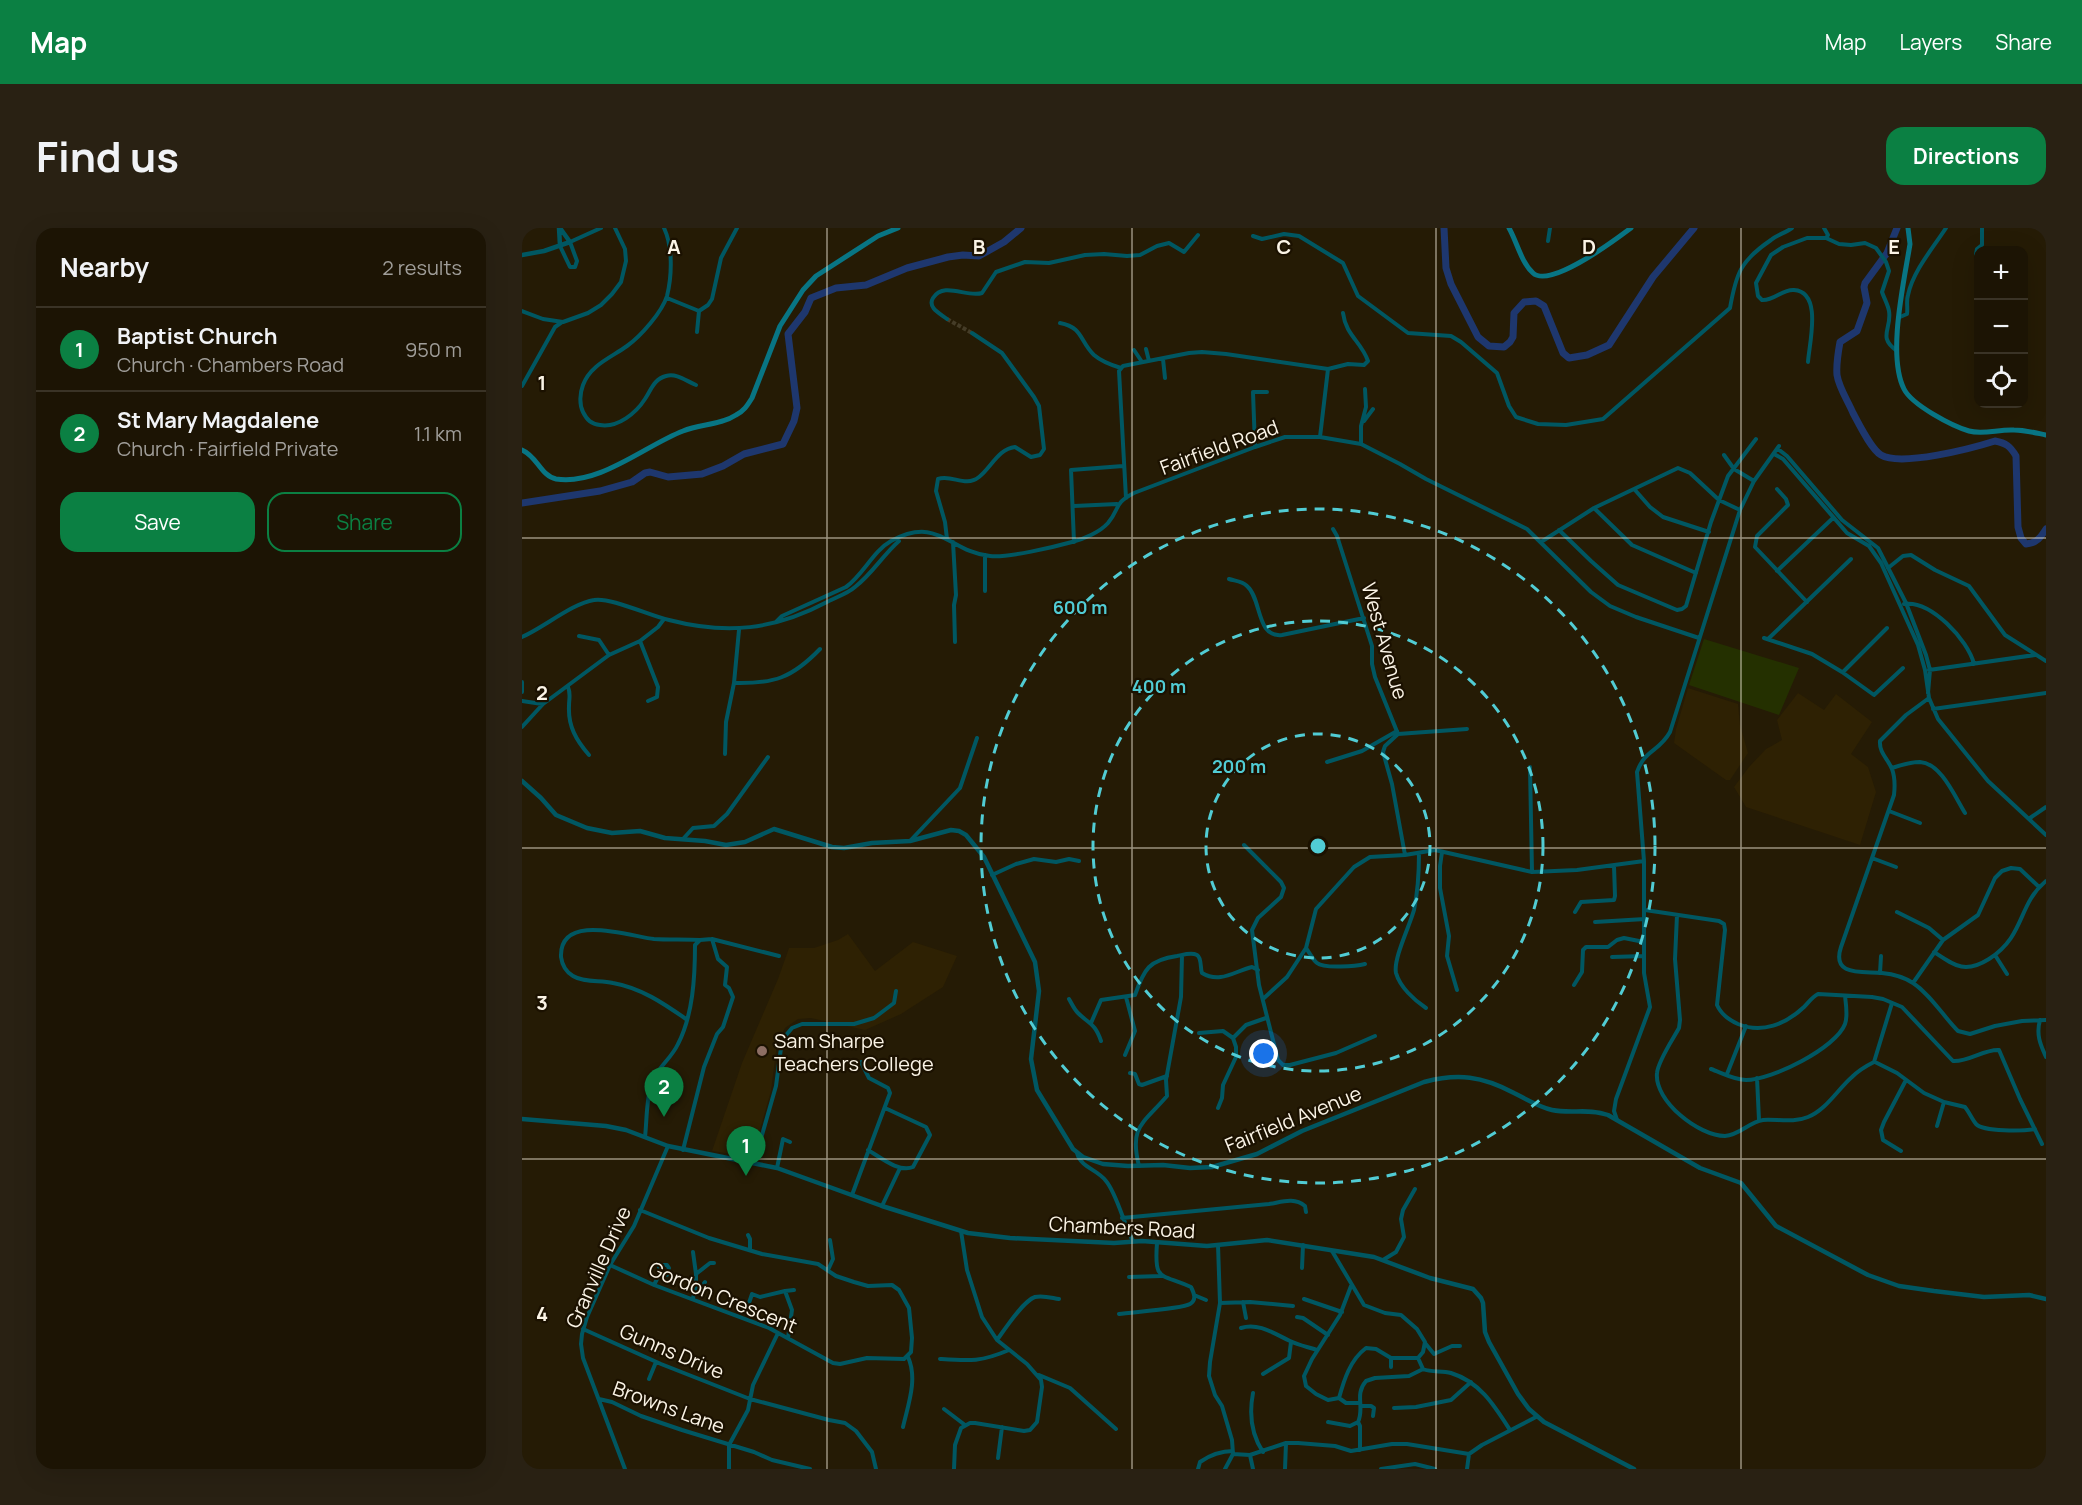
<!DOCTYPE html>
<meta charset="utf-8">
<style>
:root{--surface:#1c1404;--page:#292113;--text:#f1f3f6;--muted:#a09e9a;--line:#3a3326;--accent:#0b8043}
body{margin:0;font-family:Manrope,sans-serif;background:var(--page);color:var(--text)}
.controls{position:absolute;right:18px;top:18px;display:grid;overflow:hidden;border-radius:12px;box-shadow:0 6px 24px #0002}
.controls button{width:54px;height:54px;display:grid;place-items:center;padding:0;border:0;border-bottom:2px solid var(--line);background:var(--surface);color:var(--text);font:30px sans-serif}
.you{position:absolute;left:742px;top:826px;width:21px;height:21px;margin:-15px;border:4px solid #fff;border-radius:50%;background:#1a73e8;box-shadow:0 0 0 9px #1a73e833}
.badge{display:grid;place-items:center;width:39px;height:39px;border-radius:50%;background:var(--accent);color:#fff;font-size:20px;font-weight:700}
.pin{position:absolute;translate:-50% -50px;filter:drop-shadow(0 2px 3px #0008)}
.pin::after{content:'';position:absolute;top:32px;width:21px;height:18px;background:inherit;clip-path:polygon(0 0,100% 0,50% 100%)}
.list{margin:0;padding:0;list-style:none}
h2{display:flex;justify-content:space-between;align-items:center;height:78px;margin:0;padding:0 24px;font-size:26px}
h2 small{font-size:20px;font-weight:400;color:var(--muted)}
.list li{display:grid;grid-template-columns:39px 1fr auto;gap:18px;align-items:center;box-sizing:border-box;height:84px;padding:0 24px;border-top:2px solid var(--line)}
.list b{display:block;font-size:22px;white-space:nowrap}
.list p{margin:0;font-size:20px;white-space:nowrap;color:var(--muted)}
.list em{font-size:20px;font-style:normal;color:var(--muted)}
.actions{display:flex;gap:12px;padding:18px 24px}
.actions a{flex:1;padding:14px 0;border:2px solid var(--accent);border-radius:18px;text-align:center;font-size:21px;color:var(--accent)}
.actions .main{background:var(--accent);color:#fff}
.icon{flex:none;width:33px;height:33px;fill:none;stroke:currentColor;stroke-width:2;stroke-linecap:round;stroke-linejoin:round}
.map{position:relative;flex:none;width:1524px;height:1241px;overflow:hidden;border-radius:18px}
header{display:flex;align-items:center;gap:36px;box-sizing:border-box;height:84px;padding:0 30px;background:var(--accent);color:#fff}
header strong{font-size:28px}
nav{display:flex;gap:33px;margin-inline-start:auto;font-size:21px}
.intro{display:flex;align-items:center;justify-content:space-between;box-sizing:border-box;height:144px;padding:0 36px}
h1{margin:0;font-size:42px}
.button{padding:15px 27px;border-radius:18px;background:var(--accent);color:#fff;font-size:21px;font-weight:700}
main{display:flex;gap:36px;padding:0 36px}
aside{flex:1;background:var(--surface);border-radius:18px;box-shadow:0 6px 24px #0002}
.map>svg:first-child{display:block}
.built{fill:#2e2103}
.green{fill:#243000}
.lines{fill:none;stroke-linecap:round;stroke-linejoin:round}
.river{stroke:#1e376e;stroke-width:7}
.minor-tunnel{stroke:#453c27;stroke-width:4;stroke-dasharray:4 2;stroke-linecap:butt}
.minor{stroke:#005762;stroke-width:4}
.tertiary{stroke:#005762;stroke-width:4.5}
.secondary{stroke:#087584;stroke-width:5}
.grid{fill:none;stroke:#fbf4e6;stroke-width:1.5;stroke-opacity:0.55}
.ring{fill:none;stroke:#51ccd4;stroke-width:3;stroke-dasharray:10 8}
.education-dot{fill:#8d6e63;stroke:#1b1100;stroke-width:2}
.labels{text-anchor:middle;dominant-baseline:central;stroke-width:4.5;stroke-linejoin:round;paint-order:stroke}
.street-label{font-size:20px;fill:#fbf4e6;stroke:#1b1100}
.poi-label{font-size:20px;fill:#fbf4e6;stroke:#1b1100;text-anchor:start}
.grid-label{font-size:20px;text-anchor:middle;font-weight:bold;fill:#fbf4e6;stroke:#1b1100;stroke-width:4.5;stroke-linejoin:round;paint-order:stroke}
.centre{fill:#51ccd4;stroke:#1b1100;stroke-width:3}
.ring-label{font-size:18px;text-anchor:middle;font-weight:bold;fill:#51ccd4;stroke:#1b1100;stroke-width:4.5;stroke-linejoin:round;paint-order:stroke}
</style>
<header>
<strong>Map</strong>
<nav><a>Map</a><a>Layers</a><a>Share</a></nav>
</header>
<div class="intro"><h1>Find us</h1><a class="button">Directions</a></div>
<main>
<aside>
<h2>Nearby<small>2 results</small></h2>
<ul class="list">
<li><span class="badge">1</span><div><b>Baptist Church</b><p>Church · Chambers Road</p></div><em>950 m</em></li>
<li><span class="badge">2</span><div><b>St Mary Magdalene</b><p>Church · Fairfield Private</p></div><em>1.1 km</em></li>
</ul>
<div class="actions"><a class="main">Save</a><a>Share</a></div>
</aside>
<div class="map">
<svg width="1524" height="1241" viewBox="0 0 1524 1241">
<rect width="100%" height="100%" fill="#251b05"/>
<path class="built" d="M1166 460 1216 476 1218 497 1226 525 1208 552H1204L1152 515 1154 501Z
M1276 465 1302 482 1314 466 1350 494 1329 526 1346 539 1354 564 1338 617 1224 579 1212 559 1227 539 1244 521 1260 512 1255 492Z
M326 706 353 743 391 714 435 728 421 759 379 786 343 802 289 790 276 791 263 800 255 816 249 863 230 929 190 923 220 835 256 751 267 720H292L316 712Z"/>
<path class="green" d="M1182 411 1277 440 1257 487 1167 457Z"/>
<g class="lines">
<path class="river" d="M922 0 924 40 929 56 956 109 967 118 982 119 988 114 991 109 992 85 1002 74 1014 73 1022 78 1041 125 1047 130 1065 127 1087 117 1131 49 1172 0
M1375 0 1365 25 1343 55 1342 59 1345 75 1335 103 1318 114C1316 125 1314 136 1315 147 1317 160 1326 173 1331 185 1337 196 1349 221 1359 227 1379 239 1451 220 1473 213 1484 215 1488 218 1494 228L1496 299 1499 310 1504 316C1515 315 1519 309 1524 301
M0 275 78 263 110 254 123 245 128 244 146 249 180 246 201 238 222 226 261 216 272 193 275 180 266 106 283 84 289 70 314 60 344 57 385 40 426 29 441 27 457 28 482 14 499 0"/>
<path class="minor-tunnel" d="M425 91 450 105"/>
<path class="minor" d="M142 0C151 19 150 48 145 68 140 84 119 108 105 118 90 129 68 137 61 157 58 165 57 176 61 184 65 192 69 196 78 197 96 200 114 185 123 171 129 162 132 151 144 148 155 145 164 153 174 157
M731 8 740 11 762 6 777 8 821 35 836 68 886 105 929 108 939 114 975 145 987 178 994 189 1016 196 1044 197 1081 191 1208 80C1214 46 1218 33 1249 12 1255 7 1263 5 1270 0
M1304 10 1317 16 1329 17 1343 15 1354 20 1364 34 1367 43 1360 64C1362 70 1366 77 1367 83 1370 101 1355 109 1375 123
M1026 13 1028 0
M38 18 48 39H53L55 33 48 14 79 0
M1456 28 1454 26 1455 21 1460 17V0
M145 70 177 83 186 77 190 71 199 30 215 0
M0 83 21 91 41 94 66 85 79 77 90 66 99 54 104 33 103 21 93 0
M1378 89 1385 86C1386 80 1384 73 1386 67 1391 43 1411 20 1424 0
M425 91C419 86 405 80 411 70 422 53 445 70 460 65L474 44 503 34 527 35 563 27 582 26 605 28 618 27 635 18 647 15 662 24 676 7
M538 95C561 99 558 114 572 127 580 134 589 137 599 140
M175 104 177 83
M624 121 627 133
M612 122 620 134
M641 131 643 150
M1286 134C1287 116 1301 64 1272 62 1260 61 1252 73 1240 72L1236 68 1234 55 1249 27 1261 19 1285 10H1304L1306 7 1302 0
M806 141 826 136 842 137 846 133C839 113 824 108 821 85
M0 158 33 99 40 94
M842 193 851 181
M839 216V198L844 179 843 161
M733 219 731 164H745
M1256 221 1265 228 1320 292 1356 320 1384 375 1404 427 1408 442 1406 465
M1252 226 1261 231 1325 305 1347 318 1359 335 1396 417 1403 442 1407 470 1416 491 1466 553 1524 607
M1202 227 1212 241 1232 253
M1255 261 1264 271 1266 277 1235 308 1233 319 1285 374
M1113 262 1128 279 1141 289 1187 304
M604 270 597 143 601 138 667 125 680 124 704 126 806 141 798 209
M552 278 595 276
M1072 280 1110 317 1174 345
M811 301 815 308 850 418V436L853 449 876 506 863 518 861 524 870 556 883 627
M1037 302 1069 333 1096 357 1155 382 1160 381 1164 378 1189 294 1206 248 1234 211
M425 311 423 294 414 263 416 251C430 246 443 260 457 249 469 240 476 221 493 219L509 229 518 227 522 221 517 178 512 169 480 125 450 105
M431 314 434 367 432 377 433 414
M552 314 549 242 601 238
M1019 314 1072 280 1156 240 1168 245 1197 272 1218 282
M463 327V363
M1366 340 1381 328 1389 327 1413 342 1447 358 1483 407 1524 433
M1255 343 1311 290
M707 351C713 353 720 353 725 358 740 371 734 410 760 407L842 390
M1382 376C1409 372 1446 412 1452 436
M254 394 260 388 324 359C341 347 351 323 369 313 417 287 427 324 468 328 486 330 532 319 550 314 562 311 578 304 586 295 599 279 591 276 612 265L733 219 763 209H798L839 216 878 236 904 251 1005 301 1069 364 1088 378 1114 389 1177 410
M57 408 77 412 87 427
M0 409C21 400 51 375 72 372 89 369 128 388 147 392 205 407 252 402 305 374 314 369 325 366 333 359 350 346 361 327 377 313
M1242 410 1290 426 1320 444 1352 467 1381 440
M1246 411 1329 331
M118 413 136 459 135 469 126 473
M1407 442 1513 427
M1321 444 1365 400
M0 454V464
M212 455C252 456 270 450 298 421
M46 459C49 466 47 470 47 478 46 498 54 512 67 527
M1407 470 1384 487 1358 513C1357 525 1366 531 1370 541 1373 549 1373 558 1372 567L1319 719C1309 749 1341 743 1360 745 1370 746 1382 749 1391 755 1409 767 1421 788 1436 803L1448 806 1473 798 1500 793 1524 792
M0 473 20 476
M1411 481 1524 465
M0 499 21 476 87 427 118 413 136 399 142 391
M876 506 945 501
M203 526 204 494 212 455 217 402
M805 534 840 523 875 503
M1008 539 1010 644
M1370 540C1379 537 1388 534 1398 534 1419 535 1433 569 1443 585
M1367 583 1398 595
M1508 590 1524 579
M161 611 171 600 192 598 205 586 246 529
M388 613 438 560 455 510
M722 617 759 654 762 660 759 669 736 690 730 702 737 757 756 832 761 837H768L814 825 853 808
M920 624 918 638V660L927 708 925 728 935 762
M897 625C897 644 896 663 892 682 888 697 871 731 874 745 878 759 892 772 904 780
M1350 630 1374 639
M470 647 494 636 512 631 534 634 547 631 557 633
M1123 682 1197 693 1202 696 1203 702 1195 777C1199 786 1207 792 1216 796 1240 806 1264 796 1282 779 1287 774 1290 769 1296 766L1350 769 1361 771 1380 779 1431 833C1447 834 1462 821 1477 822L1498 871 1520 916
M1053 684 1059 674 1092 672 1093 668 1092 638
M1375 684 1407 700 1421 712
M1155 687 1153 731 1158 792 1157 800C1151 811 1136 833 1135 845 1132 873 1177 908 1203 908 1218 907 1227 894 1241 892 1255 891 1272 895 1286 889 1304 882 1316 861 1330 849 1336 843 1344 838 1352 834
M1073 694 1123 691
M784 720C787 724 791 732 795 735 802 741 835 738 843 736
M1412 724C1433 738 1443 746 1467 731 1504 707 1495 677 1524 653
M1473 727 1485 746
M1090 729 1122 728
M1358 745 1359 728
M1391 755 1421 712 1456 687 1473 650 1480 643 1489 640 1498 641 1517 659
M1052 757 1060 744 1061 722 1064 719H1086L1095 712 1102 710 1122 714
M547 771C550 776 552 781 556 785 567 796 573 795 579 813
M741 771 765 749 784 720 794 681 832 639 848 629 883 627 913 622 1010 644 1055 642 1122 633
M164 791C141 775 119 760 91 755 78 752 62 755 51 748 44 744 40 736 39 729 37 683 110 709 132 711 147 712 163 711 178 712
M1518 792C1514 806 1518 816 1524 829
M569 795 579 772 613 767C622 741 627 732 655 728 661 727 669 724 675 727 680 730 678 740 680 745 698 756 713 743 730 739L736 742
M677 805 701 803 711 810 714 819V829L701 857 700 870 696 880
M711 810 724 797 744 790
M603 827 613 803 604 769
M1352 834 1370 775
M1353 834 1375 845 1402 865 1422 874 1443 879C1447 884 1450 891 1454 896 1462 904 1501 903 1513 901
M1189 841C1200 845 1213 852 1224 852 1250 852 1314 820 1323 796 1326 788 1324 776 1323 768
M608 845 613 846 617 856 620 857 645 848
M1205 846 1224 798
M1235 850 1237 892
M1095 892 1092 883 1094 871 1128 779 1122 745V633L1115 544C1123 521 1137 524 1148 504L1218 282 1232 253 1257 218
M1415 898 1422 874
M123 909C125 892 124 871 130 854 136 839 149 831 156 816 171 787 173 749 173 717L178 712 190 711 257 728
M161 922 182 839 195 806 201 799 211 769 207 760 203 757 205 739 196 731 190 711
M346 922C358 929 377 945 391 939L408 907 404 899 363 880
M1379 923 1361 912 1359 902 1362 894 1384 852
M555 925C559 940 575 941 584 953 595 966 602 997 611 1013
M232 935 254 858 259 820 265 806 270 800 280 796H332L352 790 372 775 374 763
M617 938C607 898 621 896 645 868L644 852 659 769 660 727
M255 940 261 911 268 914
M330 967 368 865 366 860 347 850 339 834
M360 978 378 940
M600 990 747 976C760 974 772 969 783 978L784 984
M226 1007 228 1011V1022
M696 1017 698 1075 688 1134 687 1148 693 1167 700 1178 710 1212 711 1226 703 1241
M810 1023 842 1077 863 1085 879 1087 895 1101 903 1114 901 1124 896 1130H869L854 1121 844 1120C828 1132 822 1152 817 1170L806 1172 794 1166 784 1158 782 1148 790 1131 818 1087 829 1058
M171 1024 174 1046
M861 1032 874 1024 882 1009 879 991 881 982 893 961
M88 1037 132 1057 247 1100 311 1135 318 1136 345 1130 382 1131 389 1124 390 1110 387 1080 377 1062 370 1057 346 1058 332 1054 314 1048 296 1036 240 1026 187 1010 118 982
M780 1040 781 1017
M306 1042 311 1031 308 1012
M607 1049 639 1048
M132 1057 137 1047H145L147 1040 145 1037H139L137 1039V1047
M174 1059V1046L188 1035H192
M263 1063 272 1062
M672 1067 684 1072
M171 1070 174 1059 180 1058 183 1054
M782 1071 820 1084
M721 1074 724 1090
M698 1075 728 1074 771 1078
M224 1076 227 1075 230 1066 238 1069 263 1063 270 1082 266 1110
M597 1086C610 1084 659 1081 668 1076 675 1072 672 1065 669 1059 638 1045 632 1054 635 1015
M775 1089 781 1090 806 1107
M719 1100C736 1094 753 1106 768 1113 776 1117 786 1119 795 1122
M61 1101 139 1136 228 1171 307 1192 323 1195 334 1203 350 1224 354 1241
M475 1112C483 1101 501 1073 513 1069 521 1067 530 1070 537 1071
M903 1115 912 1126 930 1118H938
M869 1130V1139
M896 1130 901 1141C910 1145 920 1142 929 1145 958 1154 972 1177 988 1202
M418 1131C448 1133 459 1134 487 1122
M741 1146 767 1130 769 1114
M517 1147 548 1160 594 1201
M127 1151 134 1134
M731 1165C727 1186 729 1206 741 1224
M817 1170 824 1175H837
M77 1171 90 1174 119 1188 160 1202 232 1224 250 1232 288 1241
M839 1178H849L852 1180 851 1188
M872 1180 894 1179 929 1172 949 1154
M422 1181 443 1197
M806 1194 828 1198 836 1194C843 1179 832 1167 844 1153L853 1150 887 1148 901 1141
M836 1194 838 1198V1222
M381 1199C386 1177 396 1151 386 1129
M711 1226 728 1227 764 1215H776L813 1218 829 1223 870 1216H885L947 1226 960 1217 1014 1189
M728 1227 731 1241
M476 1230 480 1199
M103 1241 61 1130 59 1116 60 1106 65 1089 88 1037 112 998 146 918
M207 1241V1217L226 1182 231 1157 256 1105
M432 1241 433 1217 439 1200 448 1195H453L502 1203 508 1202 515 1194 520 1159 519 1152 505 1136 475 1112 460 1089 445 1042 439 1003
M676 1241 678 1234C688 1227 699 1223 711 1223
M763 1241 764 1215
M859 1241 893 1236 913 1241
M945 1241 947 1226"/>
<path class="tertiary" d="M37 0 38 18
M0 27 22 23 48 14 38 0
M0 553 19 570 34 587 65 600 90 605 118 603 143 610 183 613 204 617 223 614 252 601 310 619 322 620 350 615 388 613 429 602 437 603 444 607 462 629 513 734 517 763 509 831 515 862 551 921 561 929 581 936 606 938 641 937 668 940 690 939 735 926 780 903 902 854C936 845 960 848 992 865 1004 871 1017 879 1030 882 1049 886 1067 880 1086 887L1178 940 1219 955 1254 998 1346 1047 1377 1058 1412 1063 1462 1069 1507 1067 1524 1071
M0 891 84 898 104 902 146 918 255 940 360 978 446 1005 488 1010 592 1015 620 1013 685 1018 745 1012 852 1029 908 1050 951 1061 959 1070 961 1075 963 1104 967 1114 996 1166 1007 1181 1022 1194 1112 1241"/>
<path class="secondary" d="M987 0C995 14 999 34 1011 45 1028 61 1093 12 1109 0
M1386 0 1388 16C1382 54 1365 127 1382 161 1390 177 1430 198 1447 203 1461 207 1477 201 1492 202 1503 202 1514 205 1524 207
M0 222C15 228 19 248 34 251 77 258 124 217 161 203 178 196 199 197 214 187 222 183 225 178 230 170L258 98 281 62 294 48 356 8 376 0"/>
</g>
<path class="grid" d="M305 0V1241M610 0V1241M914 0V1241M1219 0V1241M0 310H1524M0 620H1524M0 931H1524"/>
<g class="ring">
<circle cx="796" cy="618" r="112"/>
<circle cx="796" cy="618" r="225"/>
<circle cx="796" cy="618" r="337"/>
</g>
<circle class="education-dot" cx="240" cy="823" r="6"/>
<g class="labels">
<g class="street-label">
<text transform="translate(697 219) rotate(-20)">Fairfield Road</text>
<text transform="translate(863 413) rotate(74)">West Avenue</text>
<text transform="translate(771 891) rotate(-22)">Fairfield Avenue</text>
<text transform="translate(600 999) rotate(3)">Chambers Road</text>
<text transform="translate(76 1039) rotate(-66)">Granville Drive</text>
<text transform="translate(201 1069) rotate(22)">Gordon Crescent</text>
<text transform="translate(150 1123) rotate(23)">Gunns Drive</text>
<text transform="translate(147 1179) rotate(20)">Browns Lane</text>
</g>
<g class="poi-label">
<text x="252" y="812">Sam Sharpe<tspan x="252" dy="23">Teachers College</tspan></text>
</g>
</g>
<g class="grid-label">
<text x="152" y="26">A</text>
<text x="457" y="26">B</text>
<text x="762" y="26">C</text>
<text x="1067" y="26">D</text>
<text x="1372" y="26">E</text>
<text x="20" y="162">1</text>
<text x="20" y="472">2</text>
<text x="20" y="782">3</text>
<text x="20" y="1093">4</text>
</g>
<circle cx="796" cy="618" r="9" class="centre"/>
<g class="ring-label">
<text x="558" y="386">600 m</text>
<text x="637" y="465">400 m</text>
<text x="717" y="545">200 m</text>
</g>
</svg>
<div class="controls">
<button>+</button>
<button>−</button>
<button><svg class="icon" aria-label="locate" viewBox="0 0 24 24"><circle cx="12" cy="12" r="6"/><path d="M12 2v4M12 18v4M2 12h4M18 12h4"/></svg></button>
</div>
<div class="you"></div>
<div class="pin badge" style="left:224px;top:948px">1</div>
<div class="pin badge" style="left:142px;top:889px">2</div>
</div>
</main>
